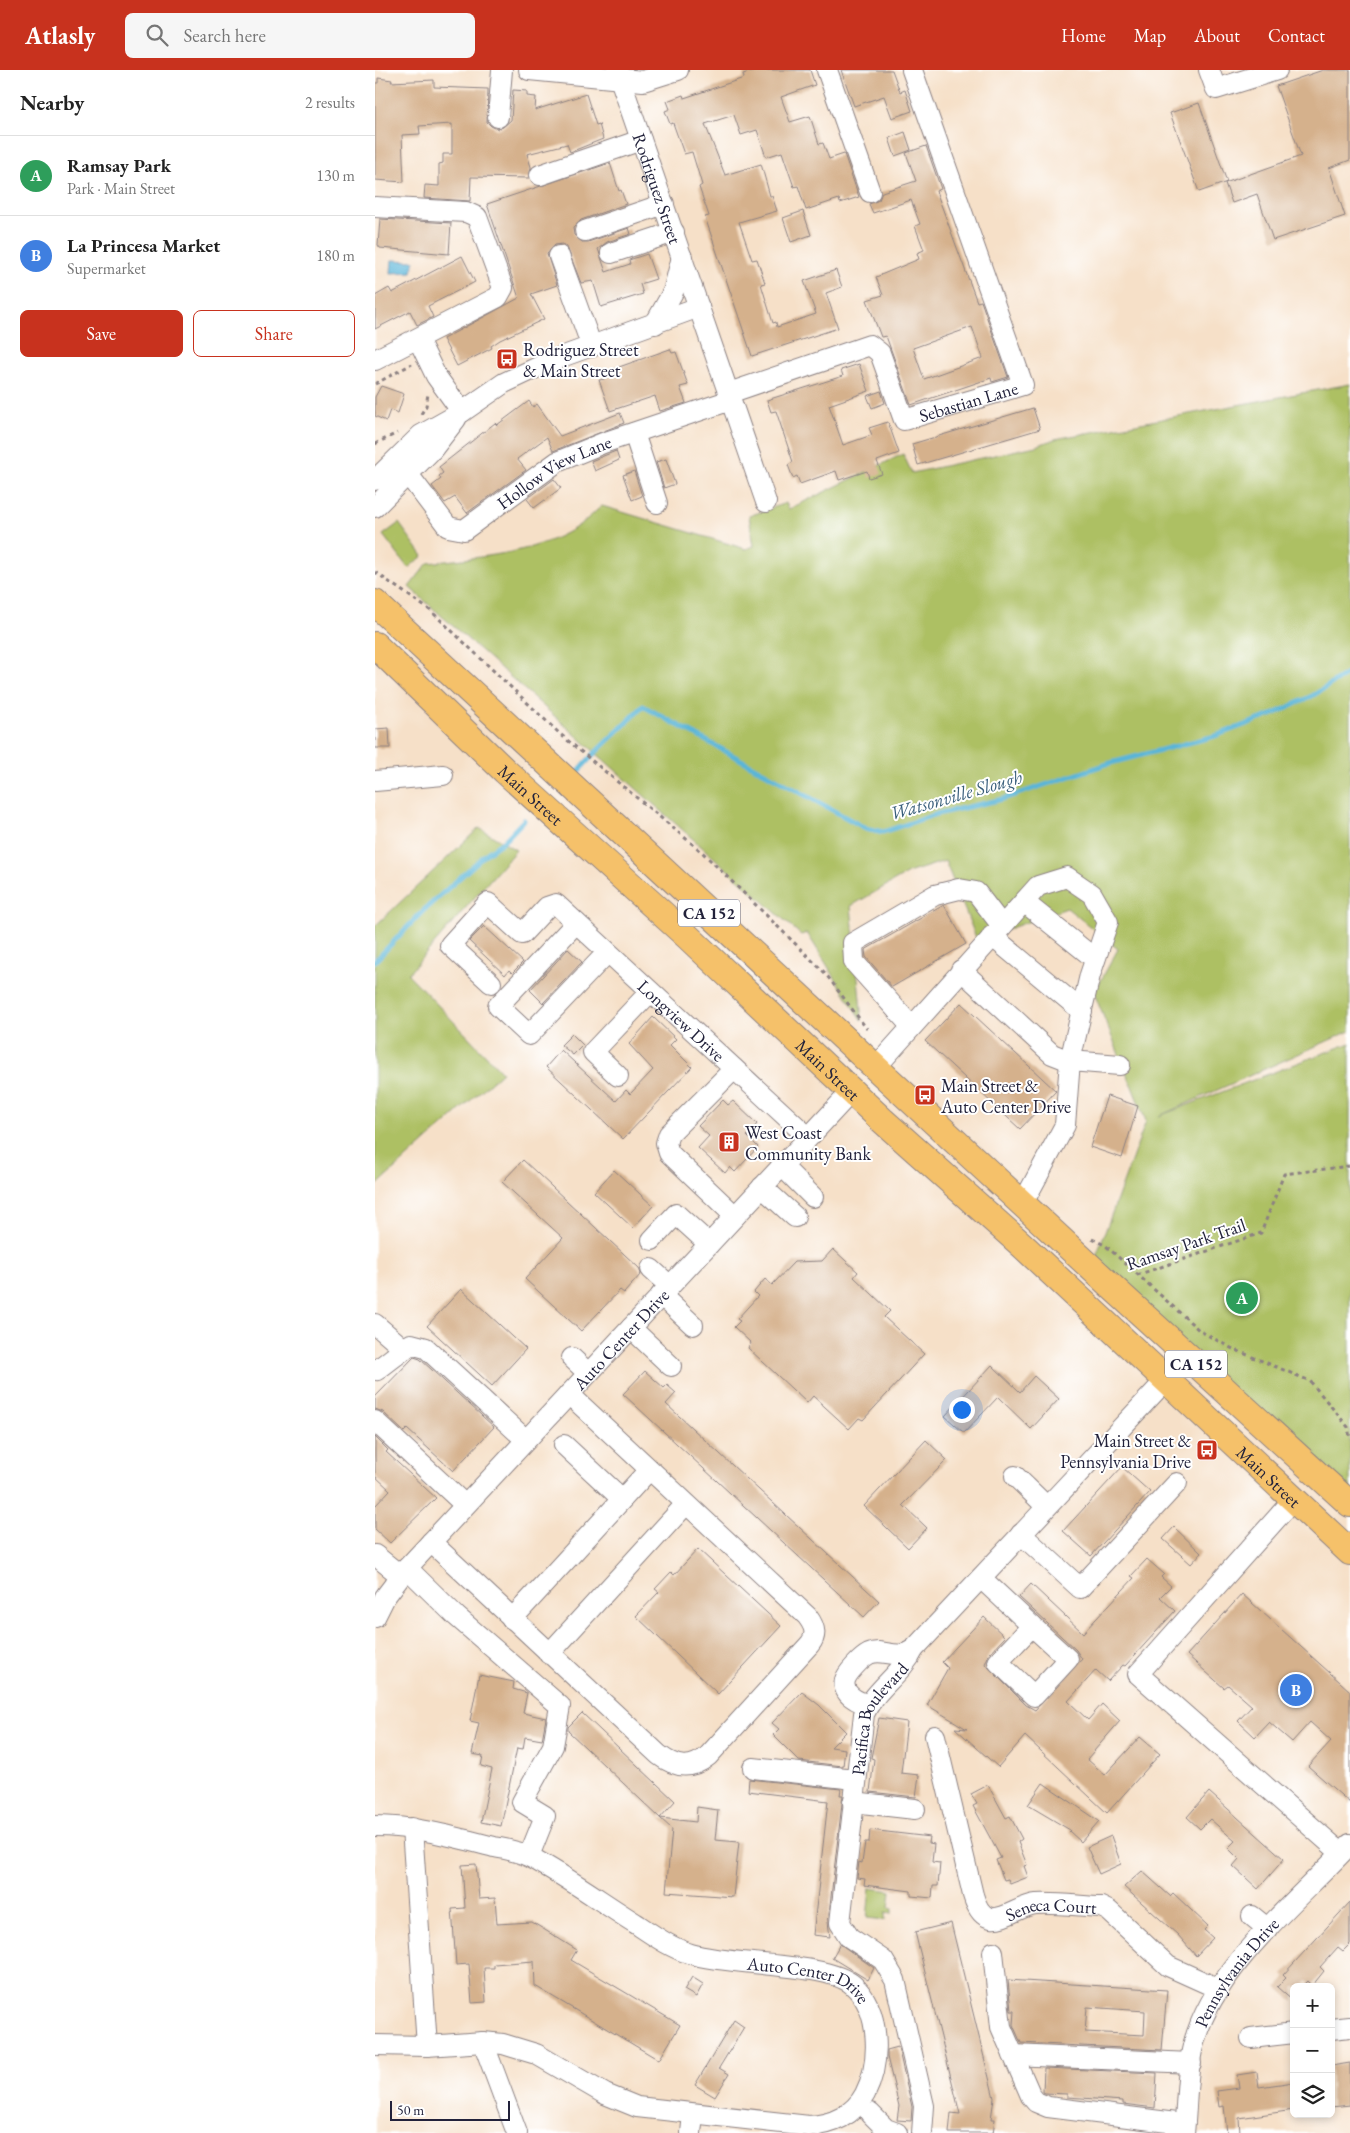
<!DOCTYPE html>
<meta charset="utf-8">
<style>
:root{--surface:#fff;--page:#f6f6f6;--text:#222;--muted:#767676;--line:#e0e0e0;--accent:#c8321e}
body{margin:0;font-family:"EB Garamond",serif;background:var(--page);color:var(--text)}
.controls{position:absolute;right:15px;bottom:15px;display:grid;overflow:hidden;border-radius:8px;box-shadow:0 2px 8px #0003}
.controls button{width:45px;height:45px;display:grid;place-items:center;padding:0;border:0;border-bottom:1px solid var(--line);background:var(--surface);color:var(--text);font:25px sans-serif}
.scale{position:absolute;left:15px;bottom:12px;width:120px;box-sizing:border-box;padding-left:5px;border:2px solid #22223b;border-top:0;font-size:14px;line-height:18px;white-space:nowrap;color:#22223b;-webkit-text-stroke:4px #fff;paint-order:stroke}
.you{position:absolute;left:586px;top:1339px;width:18px;height:18px;margin:-12px;border:4px solid #fff;border-radius:50%;background:#1a73e8;box-shadow:0 0 0 8px #1a73e833}
.badge{display:grid;place-items:center;width:32px;height:32px;border-radius:50%;background:var(--accent);color:#fff;font-size:16px;font-weight:700}
.pin{position:absolute;translate:-50% -50%;border:2px solid #fff;box-shadow:0 1px 5px #0006}
.list{margin:0;padding:0;list-style:none}
h2{display:flex;justify-content:space-between;align-items:center;height:65px;margin:0;padding:0 20px;font-size:21px}
h2 small{font-size:16px;font-weight:400;color:var(--muted)}
.list li{display:grid;grid-template-columns:32px 1fr auto;gap:15px;align-items:center;box-sizing:border-box;height:80px;padding:0 20px;border-top:1px solid var(--line)}
.list b{display:block;font-size:19px;white-space:nowrap}
.list p{margin:0;font-size:16px;white-space:nowrap;color:var(--muted)}
.list em{font-size:16px;font-style:normal;color:var(--muted)}
.actions{display:flex;gap:10px;padding:15px 20px}
.actions a{flex:1;padding:11px 0;border:1px solid var(--accent);border-radius:8px;text-align:center;font-size:18px;color:var(--accent)}
.actions .main{background:var(--accent);color:#fff}
.icon{flex:none;width:28px;height:28px;fill:none;stroke:currentColor;stroke-width:2;stroke-linecap:round;stroke-linejoin:round}
.map{position:relative;flex:none;width:975px;height:2063px;overflow:hidden}
header{display:flex;align-items:center;gap:30px;box-sizing:border-box;height:70px;padding:0 25px;background:var(--accent);color:#fff}
header strong{font-size:24px}
nav{display:flex;gap:28px;margin-inline-start:auto;font-size:18px}
.search{width:350px;height:45px;background:var(--page);display:flex;align-items:center;gap:12px;box-sizing:border-box;padding:0 18px;border-radius:8px;color:var(--muted);font-size:19px}
main{display:flex}
aside{flex:1;background:var(--surface)}
.map>svg:first-child{display:block}
.green{fill:#adc064;stroke:#687150}
.water{fill:#5ab5d8;stroke:#3e6c8a}
.lines{fill:none;stroke-linecap:round;stroke-linejoin:round}
.stream{stroke:#5ab5d8;stroke-width:5}
.building{fill:#d5b18c;fill-rule:evenodd}
.minor-casing{stroke:#8c8182;stroke-width:22}
.major-casing{stroke:#8c8182;stroke-width:28}
.path{stroke:#8c8182;stroke-width:3;stroke-dasharray:4 4;stroke-linecap:butt}
.minor{stroke:#fff;stroke-width:20}
.major{stroke:#f5c16b;stroke-width:26}
.labels{text-anchor:middle;dominant-baseline:central;stroke-width:4;stroke-linejoin:round;paint-order:stroke}
.shield{fill:#fff;stroke:#646476;stroke-width:1}
.shield-label{font-size:16px;font-weight:bold;fill:#22223b}
.street-label{font-size:18px;fill:#22223b;stroke:#fff}
.poi-label{font-size:18px;fill:#22223b;stroke:#fff;text-anchor:start}
.water-label{font-size:19px;font-style:italic;fill:#385d7a;stroke:#fff}
</style>
<header>
<strong>Atlasly</strong>
<div class="search"><svg class="icon" aria-label="search" viewBox="0 0 24 24"><circle cx="10" cy="10" r="6"/><path d="M15 15l6 6"/></svg>Search here</div>
<nav><a>Home</a><a>Map</a><a>About</a><a>Contact</a></nav>
</header>
<main>
<aside>
<h2>Nearby<small>2 results</small></h2>
<ul class="list">
<li><span class="badge" style="background:#2e9e5b">A</span><div><b>Ramsay Park</b><p>Park · Main Street</p></div><em>130 m</em></li>
<li><span class="badge" style="background:#3f7fe0">B</span><div><b>La Princesa Market</b><p>Supermarket</p></div><em>180 m</em></li>
</ul>
<div class="actions"><a class="main">Save</a><a>Share</a></div>
</aside>
<div class="map">
<svg width="975" height="2063" viewBox="0 0 975 2063">
<rect width="100%" height="100%" fill="#fff"/>
<filter id="ink" filterUnits="userSpaceOnUse"><feTurbulence type="fractalNoise" baseFrequency=".02" numOctaves="2"/><feDisplacementMap in="SourceGraphic" scale="10" xChannelSelector="R" yChannelSelector="G"/><feConvolveMatrix kernelMatrix="1 2 1 2 8 2 1 2 1" color-interpolation-filters="sRGB"/></filter>
<filter id="wash" filterUnits="userSpaceOnUse"><feTurbulence type="fractalNoise" baseFrequency=".0096" numOctaves="4" result="noise"/><feDisplacementMap in="SourceGraphic" scale="20" xChannelSelector="R" yChannelSelector="G"/><feGaussianBlur stdDeviation="1.12" result="paint"/><feColorMatrix in="noise" values="0 0 0 0 0 0 0 0 0 0 0 0 0 0 0 0 0 1.4 0 .05"/><feComposite in="paint" operator="in"/></filter>
<g filter="url(#wash)">
<rect width="100%" height="100%" fill="#f6e0c8"/>
<path class="green" d="M975 314V961L784 1046 975 973V1428L719 1192 771 1051 719 923 743 879 692 838 602 870 570 791 533 803 476 836 487 951 432 863 426 865 34 517 53 493C102 487 157 485 200 458 210 452 218 443 227 436L371 479 379 476 374 446 411 433 414 439 528 384 537 403 661 376 680 369Z
M24 453 48 486 33 498 8 465Z
M104 758 141 780 33 904 127 1002 0 1117V856Z
M495 1818 516 1821 514 1838 517 1839V1844L510 1843V1850L492 1848Z"/>
<path class="water" d="M17 190 39 191 37 202 16 203Z"/>
<g class="lines">
<path class="stream" d="M203 702C222 678 247 659 268 636L490 758 508 762 562 744 628 729 732 694 840 666 899 644 937 626 975 602
M0 891 48 841 112 783 129 771 149 750"/>
</g>
<g id="blocks">
<path class="building" d="M381 0H435L440 15 406 27 415 52 435 46 444 74 448 73 454 89 469 84 484 127 465 133 464 129 431 140 423 116 419 117 407 82 391 87 382 60 366 65 359 45 330 54 350 105 386 94 395 126H397L402 141 364 152 377 190 382 189 390 213 386 214 398 253 401 252 402 257 441 244 429 211 461 200 467 217 451 223 463 258 377 286 330 147 334 146 324 117 327 115 317 82 309 84 298 53 295 54 290 41 295 39 292 31 308 25 309 28 369 8 368 4Z
M466 0H517L525 22 530 20 537 41 517 48 509 26 479 36Z
M948 0H975V90L954 98 970 146 898 170 882 124 857 133 850 113 926 86 901 16Z
M3 8 17 10 16 12 59 10V17L113 19 112 52 116 56 122 59 128 57 136 50 138 20 152 21V26L161 27 160 40 211 24 221 55 224 54 228 69 195 82 192 74 152 84 156 97 154 108 96 107 95 131 49 128 50 115 64 116V94L68 93V84H77V54L44 56 45 64 27 65 29 112 0 110V13H3Z
M824 33 852 112 824 122 795 43Z
M530 62 536 80 520 86 514 68Z
M551 76 566 119 561 121 602 232 606 231 633 307 617 312 616 308 536 335 511 266 506 267 492 230 508 225 501 207 544 189 542 183 549 180 540 156 545 154 536 130 498 143 494 134 504 130 507 122 541 111 531 83ZM597 257 608 288 549 309 538 278Z
M235 93 244 121 246 120 251 134 206 150 198 158 199 165 207 172H213L254 158 256 164 232 172 223 179 231 202 255 194 254 190 272 184 281 209 265 214 268 224 226 237 218 211 206 213 192 177 187 174 180 175 172 184 182 215 156 224 169 249 125 270 116 276 117 278 82 296 68 269 144 228 112 134Z
M428 141 436 165 416 172 408 148Z
M5 149 76 153 74 184 5 178 3 175Z
M87 186 100 212 53 236 58 247 42 255 35 241 0 259V226L14 218 17 223Z
M295 279 297 283 301 282 313 315 305 317 311 333 285 341 280 326 235 341 224 310 229 309 227 303Z
M484 294 494 321 454 335 468 375 497 365 494 358 513 352 524 383 502 391 507 404 494 408 492 401 464 410 461 401 425 414 422 406 418 408 413 395 418 392 401 341 396 342 392 330 468 306 466 300Z
M6 316 29 324 23 343 15 340 11 351 0 346V327Z
M506 321 510 333 497 338 492 326Z
M154 331 158 337 162 334 185 366 245 343 249 353 178 381 172 367 142 389 151 400 92 443 80 427 70 433 57 416 66 409 64 406 68 403 64 397 120 353 122 355Z
M658 338 665 359 543 395 537 374Z
M241 381 244 390 220 401 216 391Z
M291 389 300 414 289 418 281 392Z
M259 401 267 426 257 430 248 405Z
M179 409 186 418 159 438 152 429Z
M14 658 15 678H0V659Z
M569 835 591 874 517 917 491 887 490 880Z
M109 856 148 892 137 903 134 900 130 905 94 871Z
M193 879 207 892 168 933 155 920Z
M586 933 681 1021 645 1059 550 971Z
M278 947 301 969 295 975 317 997 248 1069 171 997 186 980 241 1031 251 1020 255 1024 278 1000 254 974Z
M197 964 208 975 198 985 186 975Z
M732 1026 763 1036 747 1088 715 1077Z
M348 1030 353 1035 358 1031 382 1054 372 1066 383 1077 360 1102 355 1097 350 1103 323 1078 334 1066 323 1056Z
M148 1090 264 1198 266 1204 249 1223 245 1220 206 1261 150 1209 188 1168 127 1112Z
M239 1100 278 1136 258 1158 219 1122Z
M458 1179 483 1202 479 1207 515 1241 509 1247 549 1284 488 1350 484 1348 474 1359 438 1326 432 1333 373 1278 376 1273 359 1257 365 1251 362 1249 383 1226 379 1222 390 1209 397 1215 419 1192 447 1191Z
M86 1219 151 1279 117 1316 52 1256Z
M39 1287 45 1289 119 1357 78 1401 32 1359 29 1362 8 1342 0 1339V1327Z
M617 1295 645 1322 659 1306 684 1329 656 1359 623 1327 589 1363 570 1346Z
M270 1301 289 1318 292 1315 301 1323 291 1334 504 1531 489 1547 248 1324Z
M0 1367 13 1380 11 1382 61 1428 15 1473 0 1459V1436L15 1420 0 1406Z
M551 1370 572 1390 528 1435 552 1458 533 1478 489 1436Z
M747 1397 775 1422 716 1486 688 1461Z
M799 1457 826 1483 816 1494 788 1469Z
M323 1479 406 1556 343 1624 261 1546 284 1522 280 1519 296 1502 299 1505Z
M772 1489 789 1504 786 1507 796 1516 785 1527 800 1541 750 1596 748 1595 733 1611 721 1600 693 1631 713 1650 727 1634 745 1651 712 1689 730 1705 765 1667 785 1684 732 1743 650 1666 623 1697 580 1658 592 1659 552 1635 573 1598 567 1592 609 1547 630 1567 614 1584 610 1594 651 1635 660 1640 707 1589 701 1580 644 1527 656 1514 708 1563 759 1508 756 1506Z
M867 1524 975 1621V1733L933 1696 956 1671 935 1652 917 1672 894 1652 880 1667 863 1651 877 1636 853 1615 849 1618 812 1585Z
M104 1605 139 1612 138 1619 152 1623 148 1643 171 1648 167 1670 150 1667 148 1679 142 1678 126 1756 106 1752 117 1699 106 1696 108 1686 97 1684 104 1653 95 1651Z
M427 1622 444 1635 471 1662 456 1677 470 1679 468 1696 424 1691 398 1665 404 1659 397 1653Z
M207 1643 300 1731 285 1748 193 1661V1657Z
M504 1648 532 1652 526 1703 544 1705 541 1727 495 1722 499 1689 496 1688Z
M374 1709 466 1719 465 1725H468L453 1852 455 1867 438 1865 453 1731 373 1721Z
M668 1713 724 1751 706 1772 694 1761 695 1760 653 1735Z
M613 1715 631 1748 635 1746 647 1769 643 1772 652 1795 649 1796 653 1807 635 1814 633 1809 629 1810 621 1790 626 1788 598 1736 602 1734 596 1724Z
M834 1722 909 1789 883 1819 858 1796 864 1789 853 1778 860 1771 835 1749 825 1759 812 1747Z
M322 1737 343 1740 340 1770 364 1772 358 1827 291 1822 297 1759 285 1748 321 1752Z
M495 1760 555 1767 554 1773 559 1774 557 1792 565 1793 563 1816H558L557 1828 536 1826V1821L489 1815 490 1809 482 1808 484 1792 487 1793 490 1772H494Z
M736 1766 746 1794 724 1804 712 1777Z
M101 1794 104 1829 120 1828 122 1854 157 1852 202 1880 196 1890 305 1955 284 1990 160 1916 159 1891 119 1894V1898H109L111 1932 97 1933 94 1894 81 1895 77 1839 90 1838 87 1795Z
M767 1801 795 1826 798 1823 833 1856 829 1860 838 1868 821 1886 803 1865 749 1817Z
M975 1832V1874L968 1881 963 1877 945 1897 949 1901 937 1916 932 1911 926 1917H919V1932L902 1917 911 1908 908 1905Z
M576 1853 619 2028 616 2049H620L618 2063H574L576 2043 585 2044 540 1862Z
M465 1874 499 1898 493 1910 457 1888Z
M317 1907 328 1914 321 1927 309 1920Z
M633 1910 792 1920 787 1980 646 1973 638 1955 639 1941H636ZM712 1937 770 1941 769 1965 710 1962Z
M359 1950 369 1957 344 1998 354 2004 340 2027 320 2015Z
M523 1977 537 2037 536 2051 522 2050 524 2036 512 1987V1980Z
M975 1993V2035L956 2037V1996Z
M669 1998 782 2003 780 2038 748 2034V2031L692 2027V2024L670 2023 668 2022Z
M882 2002 884 2017 919 2012V2040L864 2048 865 2063H852L849 2036 844 2037 842 2021 864 2018 862 2005Z"/>
</g>
</g>
<g filter="url(#ink)">
<use href="#blocks" fill-opacity="0" stroke="#8c8182" stroke-width="1"/>
<g class="lines">
<g class="minor-casing">
<g id="minor">
<path d="M154 0 268 11 303 0"/>
<path id="s1" d="M242 0 391 432"/>
<path d="M452 0 495 122"/>
<path d="M834 0 841 19 902 0"/>
<path d="M123 47 127 0"/>
<path d="M165 105 266 70"/>
<path d="M0 137 91 142 102 147 128 218 123 227 0 290"/>
<path d="M210 161 289 134"/>
<path d="M236 183 299 162"/>
<path d="M184 186 217 277"/>
<path d="M280 254 298 222 307 187"/>
<path d="M43 269 61 306 87 342"/>
<path id="s2" d="M354 323 495 275 505 283 529 350 648 315 537 0"/>
<path d="M259 363 282 433"/>
<path id="s3" d="M32 403 73 457 89 460 182 392 228 373 356 330"/>
<path d="M0 410 46 365 87 342 129 313 178 290 324 237"/>
<path d="M0 437 57 380 81 349"/>
<path d="M0 711 68 705"/>
<path d="M649 832 720 889"/>
<path d="M201 853 123 936 154 965 232 883"/>
<path d="M617 866 707 941"/>
<path d="M586 900 677 984 695 991 745 995"/>
<path id="s4" d="M116 913 75 875 113 833 147 864 172 837 181 834 432 1066"/>
<path d="M536 956 479 892 478 873 560 825 584 819 601 822 627 856"/>
<path d="M501 997 663 816 692 807 717 824 733 852 715 905 695 991 690 1055 648 1133"/>
<path d="M359 999 294 1064 291 1073 294 1083 360 1146"/>
<path d="M243 1006 218 982 275 922"/>
<path d="M406 1095 438 1127"/>
<path d="M387 1117 420 1147"/>
<path d="M277 1170 301 1144 334 1174"/>
<path d="M276 1199 295 1216"/>
<path d="M286 1225 318 1255"/>
<path d="M0 1254 29 1279"/>
<path d="M256 1258 296 1296"/>
<path d="M197 1288 213 1303"/>
<path d="M0 1299 2 1300 36 1274 51 1278 151 1370"/>
<path d="M0 1351 90 1435"/>
<path d="M189 1375 247 1429"/>
<path d="M640 1406 671 1436"/>
<path d="M919 1429 763 1604 966 1783"/>
<path d="M646 1464 705 1518 802 1413"/>
<path d="M56 1472 284 1685C301 1698 316 1700 333 1686L435 1574C443 1564 439 1555 432 1546L194 1324"/>
<path d="M0 1485 26 1506"/>
<path d="M32 1498 81 1546 185 1636 178 1676 147 1732 170 1746 154 1786"/>
<path d="M606 1508 657 1556"/>
<path id="s5" d="M0 1547 10 1527 32 1498 477 1021"/>
<path d="M137 1549 274 1400"/>
<path d="M657 1556 693 1589 659 1626 623 1592Z"/>
<path d="M174 1584 311 1434"/>
<path d="M495 1633C484 1634 466 1624 470 1610 472 1603 486 1588 494 1584 509 1577 521 1592 539 1579"/>
<path id="s6" d="M560 1666 598 1825C611 1870 638 1836 661 1834 682 1833 705 1836 726 1837L734 1841 793 1896 844 1919"/>
<path d="M378 1698 480 1709"/>
<path d="M478 1732 540 1739"/>
<path id="s7" d="M0 1756C40 1756 80 1767 119 1777 130 1779 144 1781 155 1787 191 1806 225 1831 260 1853 278 1865 296 1878 316 1884 355 1896 452 1892 478 1915 506 1940 506 1992 490 2024 479 2045 457 2055 434 2056L262 2037 230 2024 161 1984 128 1974 108 1972 52 1976 0 1975"/>
<path d="M37 1758 52 1976"/>
<path d="M877 1846 893 1859"/>
<path d="M618 1882 626 1957 656 2026 661 2032 673 2037 809 2054"/>
<path d="M956 1959 975 1957"/>
<path d="M876 1968 919 1963"/>
<path d="M108 1972 142 2063"/>
<path d="M638 1985 816 1993"/>
<path d="M495 2043 511 2059 522 2063"/>
<path d="M316 2063 318 2044"/>
<path id="s8" d="M547 2063 549 2036 520 1910 508 1890 474 1867 465 1853 489 1644C500 1619 527 1604 539 1579L790 1311"/>
<path id="s9" d="M809 2063C812 2035 811 2004 818 1976 838 1897 922 1832 975 1774"/>
</g>
</g>
<g class="major-casing">
<g id="major">
<path d="M0 533 736 1216 975 1434"/>
<path id="s10" d="M0 575 130 701 312 866 507 1050 647 1175 975 1482"/>
</g>
</g>
<path class="path" d="M0 314 37 294
M46 344 51 336 53 324
M0 374 22 363
M0 502 56 541 185 664 327 782 450 903 492 959
M717 1169 730 1175 825 1261 856 1278 935 1311 973 1357 975 1369
M762 1205 886 1163 909 1104 975 1096"/>
<use href="#minor" class="minor"/>
<use href="#major" class="major"/>
</g>
</g>
<defs>
<g id="bus-square" transform="scale(1.125)"><rect x="-9" y="-9" width="18" height="18" rx="4" fill="#c8321e" stroke="#fff"/><path d="M-5-6H5V4H4V6H2V4H-2V6H-4V4H-5ZM-3.5-4V0h7V-4ZM-3.5 1.2v1.5H-2V1.2ZM2 1.2v1.5H3.5V1.2Z" fill="#fff"/></g>
<g id="building-square" transform="scale(1.125)"><rect x="-9" y="-9" width="18" height="18" rx="4" fill="#c8321e" stroke="#fff"/><path d="M-4-6H4V6H1V3H-1V6H-4ZM-2.5-4.3h1.7v1.8h-1.7ZM.8-4.3h1.7v1.8H.8ZM-2.5-1h1.7V.8h-1.7ZM.8-1h1.7V.8H.8Z" fill="#fff"/></g>
</defs>
<g fill-rule="evenodd">
<use href="#bus-square" x="132" y="289"/>
<use href="#bus-square" x="550" y="1025"/>
<use href="#building-square" x="354" y="1072"/>
<use href="#bus-square" x="832" y="1380"/>
</g>
<g class="labels">
<g class="shield">
<rect x="303" y="829.5" width="62" height="27" rx="4"/>
<rect x="790" y="1280.5" width="62" height="27" rx="4"/>
</g>
<g class="shield-label">
<text x="334" y="843">CA 152</text>
<text x="821" y="1294">CA 152</text>
</g>
<g class="street-label">
<text stroke="none"><textPath href="#s1" startOffset="125">Rodriguez Street</textPath></text>
<text stroke="none"><textPath href="#s2" startOffset="300">Sebastian Lane</textPath></text>
<text stroke="none"><textPath href="#s3" startOffset="192">Hollow View Lane</textPath></text>
<text stroke="none"><textPath href="#s10" startOffset="216">Main Street</textPath></text>
<text stroke="none"><textPath href="#s4" startOffset="376">Longview Drive</textPath></text>
<text stroke="none"><textPath href="#s10" startOffset="621">Main Street</textPath></text>
<text transform="translate(811 1174) rotate(-19)">Ramsay Park Trail</text>
<text stroke="none"><textPath href="#s5" startOffset="372">Auto Center Drive</textPath></text>
<text stroke="none"><textPath href="#s10" startOffset="1221">Main Street</textPath></text>
<text stroke="none"><textPath href="#s8" startOffset="449">Pacifica Boulevard</textPath></text>
<text stroke="none"><textPath href="#s6" startOffset="256">Seneca Court</textPath></text>
<text stroke="none"><textPath href="#s9" startOffset="174">Pennsylvania Drive</textPath></text>
<text stroke="none"><textPath href="#s7" startOffset="469">Auto Center Drive</textPath></text>
</g>
<g class="poi-label">
<text x="148" y="279">Rodriguez Street<tspan x="148" dy="21">&amp; Main Street</tspan></text>
<text x="566" y="1015">Main Street &amp;<tspan x="566" dy="21">Auto Center Drive</tspan></text>
<text x="370" y="1062">West Coast<tspan x="370" dy="21">Community Bank</tspan></text>
<text x="816" y="1370" text-anchor="end">Main Street &amp;<tspan x="816" dy="21">Pennsylvania Drive</tspan></text>
</g>
<g class="water-label">
<text transform="translate(581 725) rotate(-16)">Watsonville Slough</text>
</g>
</g>
</svg>
<div class="controls">
<button>+</button>
<button>−</button>
<button><svg class="icon" aria-label="layers" viewBox="0 0 24 24"><path d="M12 4l9 5-9 5-9-5zM3 14l9 5 9-5"/></svg></button>
</div>
<div class="scale">50 m</div>
<div class="you"></div>
<div class="pin badge" style="left:867px;top:1228px;background:#2e9e5b">A</div>
<div class="pin badge" style="left:921px;top:1620px;background:#3f7fe0">B</div>
</div>
</main>
